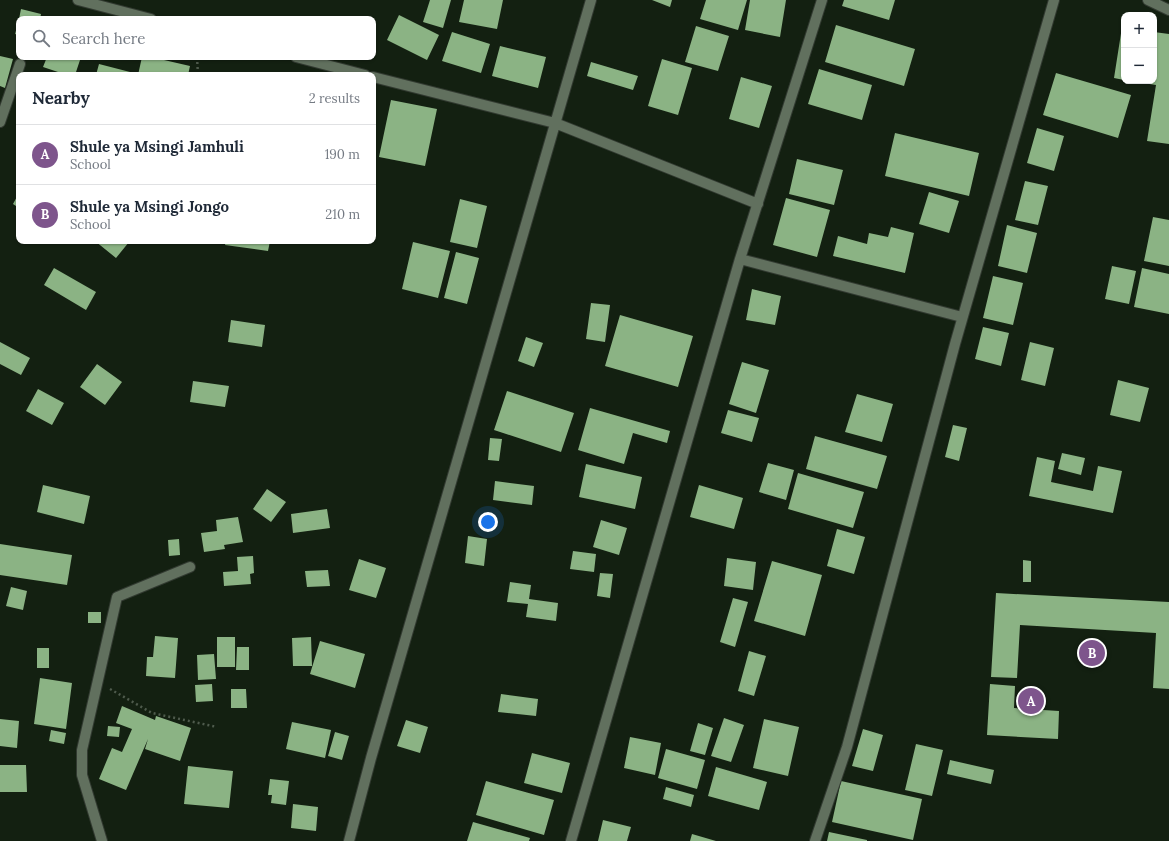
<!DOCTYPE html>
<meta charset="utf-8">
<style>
:root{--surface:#fff;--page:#f6f6f7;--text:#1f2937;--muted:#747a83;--line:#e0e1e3;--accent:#7e558c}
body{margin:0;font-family:Lora,serif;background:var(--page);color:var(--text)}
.controls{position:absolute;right:12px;top:12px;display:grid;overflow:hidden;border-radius:8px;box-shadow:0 1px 3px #0004}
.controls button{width:36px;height:36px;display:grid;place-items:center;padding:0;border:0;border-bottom:1px solid var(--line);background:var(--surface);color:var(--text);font:20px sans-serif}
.you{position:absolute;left:488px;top:522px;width:14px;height:14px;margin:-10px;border:3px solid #fff;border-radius:50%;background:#1a73e8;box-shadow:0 0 0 6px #1a73e833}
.badge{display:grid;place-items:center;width:26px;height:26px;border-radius:50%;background:var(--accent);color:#fff;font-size:13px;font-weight:700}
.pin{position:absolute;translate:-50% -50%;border:2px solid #fff;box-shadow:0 1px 4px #0006}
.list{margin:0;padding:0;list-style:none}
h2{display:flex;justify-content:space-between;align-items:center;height:52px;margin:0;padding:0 16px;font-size:17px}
h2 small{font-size:13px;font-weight:400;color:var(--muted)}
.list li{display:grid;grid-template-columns:26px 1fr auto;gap:12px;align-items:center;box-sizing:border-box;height:60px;padding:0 16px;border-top:1px solid var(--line)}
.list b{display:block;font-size:15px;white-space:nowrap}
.list p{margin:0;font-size:13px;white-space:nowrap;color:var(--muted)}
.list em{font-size:13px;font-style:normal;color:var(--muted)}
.icon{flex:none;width:22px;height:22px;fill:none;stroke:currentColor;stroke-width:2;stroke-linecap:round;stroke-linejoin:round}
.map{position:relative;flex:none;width:1169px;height:841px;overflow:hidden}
.search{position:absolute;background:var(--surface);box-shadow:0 1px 3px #0004;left:16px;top:16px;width:360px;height:44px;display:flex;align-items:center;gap:10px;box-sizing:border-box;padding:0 14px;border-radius:8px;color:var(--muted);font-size:15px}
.panel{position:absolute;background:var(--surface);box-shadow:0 1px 3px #0004;left:16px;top:72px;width:360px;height:172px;border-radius:8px}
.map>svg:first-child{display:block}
.building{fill:#8bb384}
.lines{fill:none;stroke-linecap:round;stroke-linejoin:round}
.minor-casing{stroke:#323a31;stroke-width:12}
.path{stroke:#4f5b4d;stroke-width:2.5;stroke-dasharray:2 3;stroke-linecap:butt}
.minor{stroke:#61705e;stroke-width:10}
</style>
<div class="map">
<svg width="1169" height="841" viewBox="0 0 1169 841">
<rect width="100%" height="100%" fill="#132011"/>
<path class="building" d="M430 0H451L443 28 423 22Z
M464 0H503L497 29 459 22Z
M652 0H672L670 7Z
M706 0H747L738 30 700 19Z
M750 0H786L780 37 745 30Z
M844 0H895L889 20 842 6Z
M21 9 41 14 40 19H19Z
M399 15 439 35 427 60 387 40Z
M19 20V35L15 34Z
M836 25 915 49 904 86 825 62Z
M696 26 729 36 718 71 685 62Z
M1122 27H1124V80L1114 78Z
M452 32 490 44 481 73 442 61Z
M1154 32 1169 34V144L1147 141 1156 85 1136 82 1154 81Z
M500 46 546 57 538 88 492 76Z
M0 56 13 59 5 88 0 86Z
M47 57H81L75 75H67L43 67Z
M142 57H151L190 66 188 75H138Z
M662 59 692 68 678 115 648 106Z
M591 62 638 76 633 90 587 76Z
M99 64 130 72 129 75H96Z
M819 69 872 85 862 120 808 104Z
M1056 73 1131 95 1118 138 1043 115Z
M741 77 772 86 759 128 729 119Z
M391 100 437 109 425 166 379 157Z
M1037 128 1064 136 1054 171 1027 163Z
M895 133 979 153 969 196 885 176Z
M797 159 843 170 834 205 789 194Z
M1025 181 1048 186 1038 225 1015 220Z
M929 192 959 201 949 233 919 224Z
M19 193V208L13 204Z
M786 198 830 210 817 257 773 245Z
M460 199 487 206 477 248 450 242Z
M1153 217 1169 220V266L1144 261Z
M1007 225 1037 233 1027 273 998 266Z
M891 227 914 233 905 273 833 256 838 236 867 244 869 233 888 237Z
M95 241H127L129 242 116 258Z
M226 241H270L268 251 225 245Z
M413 242 450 251 438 298 402 289Z
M456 252 479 258 467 304 444 298Z
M1112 266 1136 271 1129 304 1105 299Z
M54 268 96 292 86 310 44 285Z
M1142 268 1169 274V314L1134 307Z
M993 276 1023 283 1013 325 983 318Z
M752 289 781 296 775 325 746 320Z
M591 303 610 305 605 342 586 339Z
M620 315 693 336 678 387 605 366Z
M231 320 265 325 262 347 228 342Z
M983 327 1009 333 1001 366 975 359Z
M526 337 543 343 534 367 518 361Z
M0 342 30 358 21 375 0 364Z
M1030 342 1054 348 1045 386 1021 380Z
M742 362 769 370 756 413 729 404Z
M97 364 122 382 105 405 80 387Z
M1118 380 1149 388 1140 422 1110 415Z
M193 381 229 386 225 407 190 402Z
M38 389 64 403 52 425 26 411Z
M507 391 574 413 561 452 494 430Z
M857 394 893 404 882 442 845 432Z
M590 408 670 431 667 443 633 433 624 464 578 450Z
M728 410 759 418 752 442 721 433Z
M953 425 967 428 959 461 945 457Z
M815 436 887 456 877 489 806 469Z
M490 438 502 439 499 461 488 460Z
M1062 453 1085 458 1081 475 1058 469Z
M1037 457 1055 461 1051 482 1093 491 1098 466 1122 471 1113 513 1029 496Z
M768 463 794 470 786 500 759 492Z
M586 464 642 477 635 509 579 497Z
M798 473 864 492 853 528 788 509Z
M495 481 534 486 532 505 493 500Z
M43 485 90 496 84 524 37 512Z
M699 485 743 498 734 529 690 517Z
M267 489 286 502 271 522 253 509Z
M327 509 330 528 293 533 291 514Z
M238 517 243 542 224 545 225 549 204 552 201 533 217 531 216 520Z
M601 520 627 528 619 555 593 547Z
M837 529 865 537 854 574 827 566Z
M468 536 487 539 484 566 465 563Z
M179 539 180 555 169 556 168 540Z
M0 544 72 555 67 585 0 575Z
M573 551 596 554 594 572 570 569Z
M253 556 254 573 250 574 251 584 224 586 223 572 238 571 237 557Z
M727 558 756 562 753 590 724 586Z
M359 559 386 568 376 598 349 590Z
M1023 560 1031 561V582H1023Z
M772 561 822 575 805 636 754 621Z
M328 570 330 586 307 587 305 571Z
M600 573 613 574 610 598 597 596Z
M510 582 531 585 529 599 558 603 556 621 526 617 528 604 507 602Z
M11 587 27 591 23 610 6 606Z
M996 593 1169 602V689L1153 688 1156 633 1020 625 1017 678 991 677Z
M733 598 748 602 735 647 720 642Z
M88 612H101V623H88Z
M155 636 178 638 175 678 146 676 147 657H153Z
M217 637H235V667H217Z
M311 637 312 666H293L292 638Z
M320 641 365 654 355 688 310 674Z
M237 647H249V670H236Z
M37 648H49V668H37Z
M749 651 766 656 754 696 738 691Z
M214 654 216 679 198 680 197 655Z
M40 678 72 683 66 729 34 724Z
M212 684 213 701 196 702 195 685Z
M990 684 1015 686 1014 708 1059 711 1058 739 987 735Z
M231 689H246L247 708H231Z
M501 694 538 699 536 716 498 712Z
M122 706 155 720 156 716 191 728 180 761 145 749 148 739 126 790 99 779 112 748 122 752 132 729 116 723Z
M724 718 744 725 731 762 711 756Z
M0 719 19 721 17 748 0 746Z
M764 719 799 727 788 776 753 768Z
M406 720 428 727 420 753 397 746Z
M292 722 331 730 325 758 286 749Z
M698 723 713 728 705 755 690 751Z
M108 726 120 727 119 737 107 736Z
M863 729 883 735 873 771 852 766Z
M51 730 66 733 64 744 49 741Z
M335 732 349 736 342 760 328 756Z
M630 737 661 743 655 775 624 768Z
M916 744 943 750 932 796 905 790Z
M666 749 705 760 697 789 658 778Z
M532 753 570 763 562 793 524 783Z
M950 760 994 770 991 784 947 774Z
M0 765H26L27 792H0Z
M188 766 233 771 229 808 184 804Z
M716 767 767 782 759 810 708 796Z
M270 779 289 781 286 805 271 803 272 795H268Z
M486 781 554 800 544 835 476 815Z
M841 781 922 799 913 840 832 822Z
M666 787 694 795 691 807 663 799Z
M293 804 318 807 316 831 291 828Z
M603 820 631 827 627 841H598Z
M473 822 530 838 529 841H467Z
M829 832 867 840V841H827Z
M692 834 716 841H690Z"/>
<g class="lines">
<g class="minor-casing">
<path id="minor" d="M78 0 151 19
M1148 0 1169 10
M296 57 365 75
M373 77 555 123 758 204
M0 122 20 64
M740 259 962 317
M102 841 82 775V750L117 597 190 567
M349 841 371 758 591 0
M571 841 740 259 822 0
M815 841 847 747 955 344 1054 0"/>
</g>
<path class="path" d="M197 57 198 75
M110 689 152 713 217 727"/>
<use href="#minor" class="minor"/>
</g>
</svg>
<div class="controls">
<button>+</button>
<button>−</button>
</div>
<div class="you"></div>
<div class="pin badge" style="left:1031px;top:701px">A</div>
<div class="pin badge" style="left:1092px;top:653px">B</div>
<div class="search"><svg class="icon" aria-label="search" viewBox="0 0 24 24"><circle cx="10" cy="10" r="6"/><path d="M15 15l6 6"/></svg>Search here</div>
<section class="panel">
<h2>Nearby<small>2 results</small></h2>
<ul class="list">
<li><span class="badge">A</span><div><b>Shule ya Msingi Jamhuli</b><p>School</p></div><em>190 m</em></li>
<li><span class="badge">B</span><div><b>Shule ya Msingi Jongo</b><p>School</p></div><em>210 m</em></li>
</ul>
</section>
</div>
